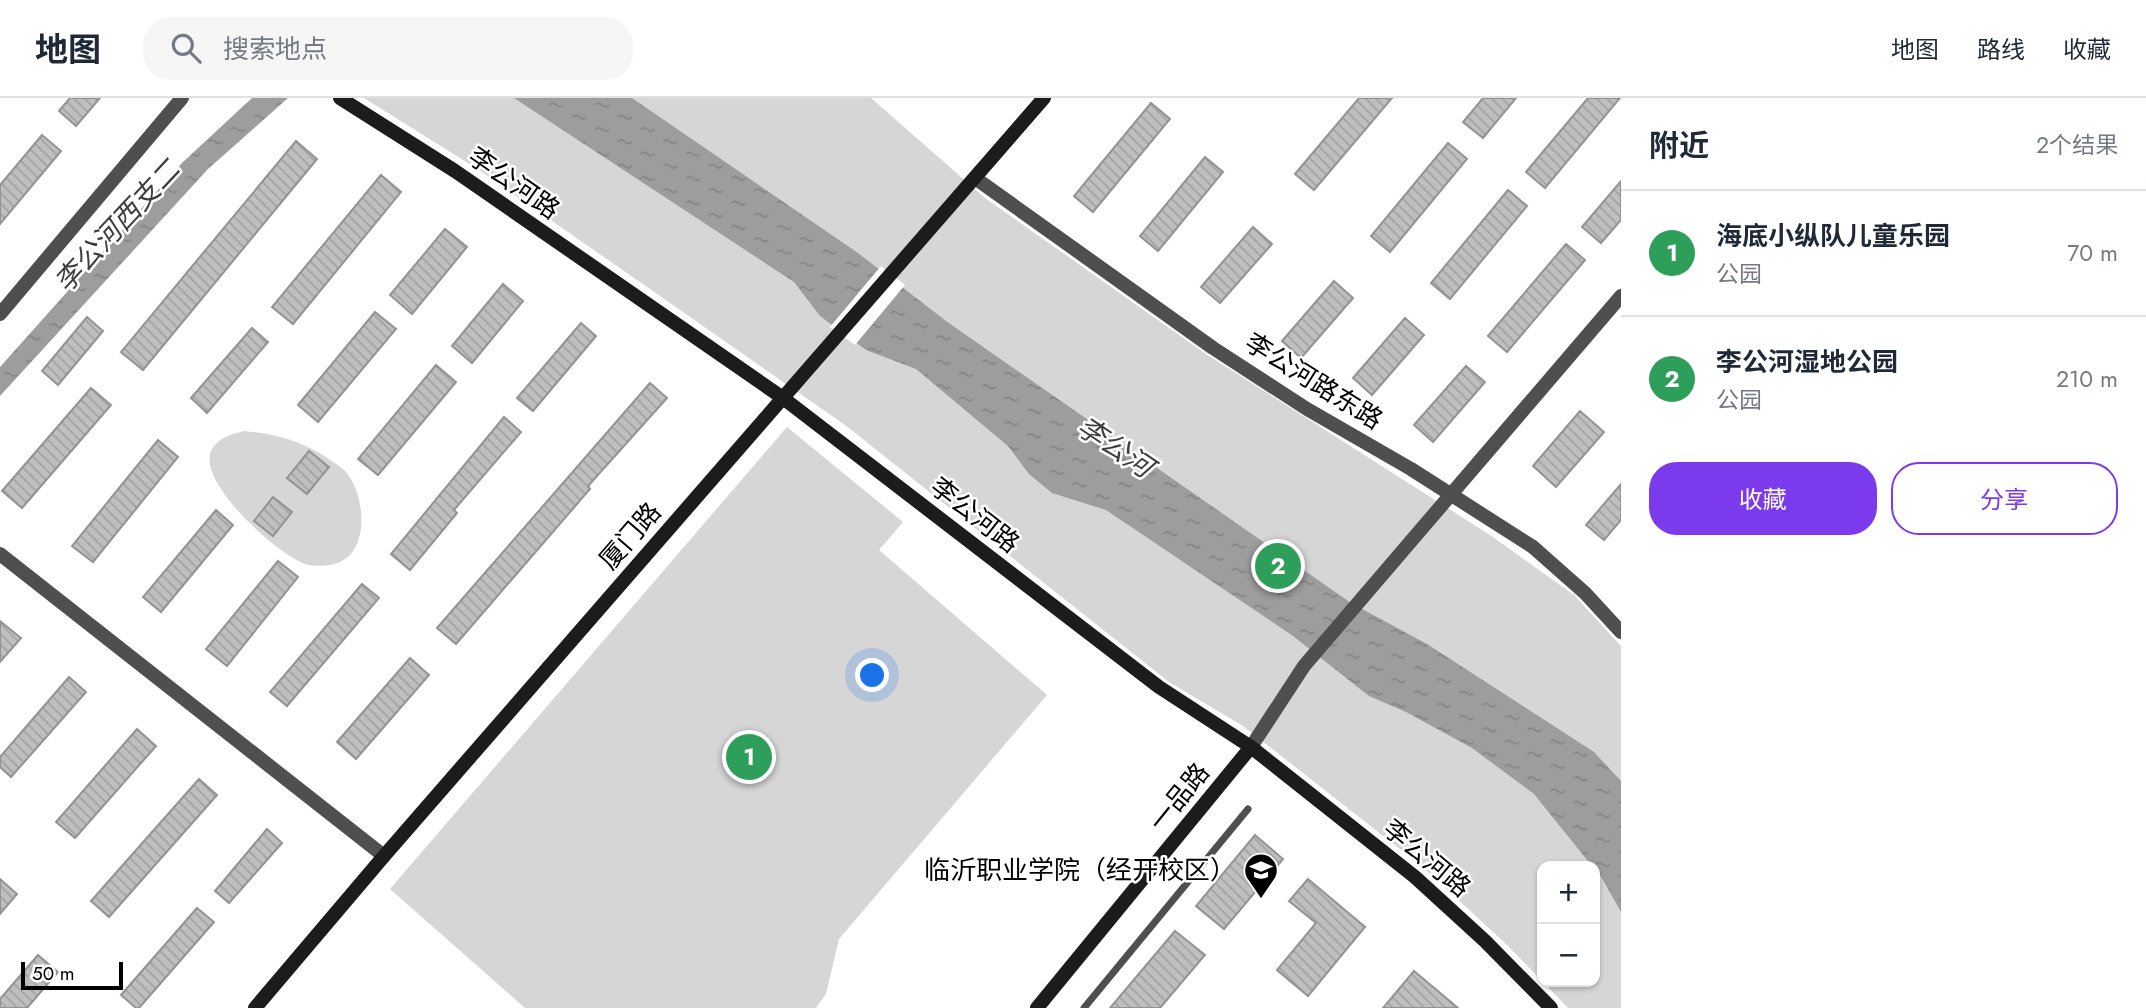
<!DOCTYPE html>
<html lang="zh">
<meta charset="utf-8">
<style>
:root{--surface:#fff;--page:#f6f6f7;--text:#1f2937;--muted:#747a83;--line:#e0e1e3;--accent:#7c3aed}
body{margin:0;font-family:Jost,"Noto Sans SC",sans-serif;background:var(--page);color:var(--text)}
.controls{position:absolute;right:21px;bottom:21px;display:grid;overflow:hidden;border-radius:14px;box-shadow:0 2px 5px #0004}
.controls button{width:63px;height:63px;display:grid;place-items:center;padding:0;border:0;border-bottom:2px solid var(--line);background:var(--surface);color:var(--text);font:35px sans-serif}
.scale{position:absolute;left:21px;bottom:18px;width:102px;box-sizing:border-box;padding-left:7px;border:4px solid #000;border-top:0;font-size:19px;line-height:24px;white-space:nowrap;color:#000;-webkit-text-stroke:5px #fff;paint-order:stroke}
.you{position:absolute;left:873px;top:578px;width:24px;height:24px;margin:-18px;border:5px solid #fff;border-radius:50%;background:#1a73e8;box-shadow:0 0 0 10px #1a73e833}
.badge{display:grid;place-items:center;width:46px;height:46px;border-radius:50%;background:var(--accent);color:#fff;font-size:23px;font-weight:700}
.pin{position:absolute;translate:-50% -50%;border:4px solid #fff;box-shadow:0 2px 7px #0006}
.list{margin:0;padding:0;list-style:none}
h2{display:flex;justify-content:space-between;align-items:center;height:91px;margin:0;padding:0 28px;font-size:30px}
h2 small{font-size:23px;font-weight:400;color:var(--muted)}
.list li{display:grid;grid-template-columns:46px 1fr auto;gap:21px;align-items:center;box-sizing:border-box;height:126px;padding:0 28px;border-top:2px solid var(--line)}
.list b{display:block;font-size:26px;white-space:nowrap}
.list p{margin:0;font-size:23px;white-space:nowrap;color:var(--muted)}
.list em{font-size:23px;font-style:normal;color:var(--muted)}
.actions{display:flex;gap:14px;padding:21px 28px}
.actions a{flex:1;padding:16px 0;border:2px solid var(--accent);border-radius:28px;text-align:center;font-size:24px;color:var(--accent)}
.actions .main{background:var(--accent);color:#fff}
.icon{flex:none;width:38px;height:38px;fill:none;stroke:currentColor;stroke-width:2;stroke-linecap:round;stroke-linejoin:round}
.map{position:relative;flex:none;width:1621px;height:910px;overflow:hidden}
header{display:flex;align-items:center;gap:42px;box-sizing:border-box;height:98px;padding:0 35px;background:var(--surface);border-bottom:2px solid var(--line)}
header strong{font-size:33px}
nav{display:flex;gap:38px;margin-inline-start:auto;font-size:24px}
.search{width:490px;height:63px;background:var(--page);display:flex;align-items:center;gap:18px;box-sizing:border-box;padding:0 24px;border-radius:28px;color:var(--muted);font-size:26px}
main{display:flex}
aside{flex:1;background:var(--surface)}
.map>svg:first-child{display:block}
.green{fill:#d6d6d6}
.water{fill:url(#water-ripples)}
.pier{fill:#fff}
.building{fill:url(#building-back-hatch);stroke:#939393;stroke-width:2}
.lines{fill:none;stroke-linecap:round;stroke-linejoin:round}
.lane{stroke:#4f4f4f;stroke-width:7}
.street{stroke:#4f4f4f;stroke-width:14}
.secondary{stroke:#1c1c1c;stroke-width:14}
.labels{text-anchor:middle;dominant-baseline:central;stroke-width:5;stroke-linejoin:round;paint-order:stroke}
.street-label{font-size:26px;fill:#000;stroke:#fff}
.poi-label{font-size:26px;fill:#000;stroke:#fff;text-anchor:end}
.water-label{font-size:28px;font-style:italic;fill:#3e3e3e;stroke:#fff}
</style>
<header>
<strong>地图</strong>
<div class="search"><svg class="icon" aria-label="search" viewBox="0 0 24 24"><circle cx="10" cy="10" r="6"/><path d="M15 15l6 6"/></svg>搜索地点</div>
<nav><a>地图</a><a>路线</a><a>收藏</a></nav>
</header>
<main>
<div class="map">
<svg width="1621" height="910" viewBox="0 0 1621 910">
<defs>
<pattern id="water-ripples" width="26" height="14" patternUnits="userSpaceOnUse" patternTransform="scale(1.75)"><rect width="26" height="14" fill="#9d9d9d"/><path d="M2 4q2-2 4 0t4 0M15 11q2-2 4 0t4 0" fill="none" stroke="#858585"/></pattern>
<pattern id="building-back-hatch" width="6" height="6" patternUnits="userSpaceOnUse" patternTransform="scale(1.75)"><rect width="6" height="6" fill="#bfbfbf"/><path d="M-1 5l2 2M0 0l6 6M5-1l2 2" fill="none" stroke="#a2a2a2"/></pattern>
</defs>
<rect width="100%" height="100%" fill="#fff"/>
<path class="green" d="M364 0H871L985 100 1206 256 1493 439 1574 497 1621 548V910H1568L1543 884H1595V768H1542V883L1507 847 1424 770 1243 628 1169 584 845 327 479 72Z
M787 329 903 424 879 452 1047 597 839 841 826 896 816 910H525L390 791Z
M244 333C276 336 302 343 329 361 334 365 342 369 346 374 367 399 371 461 330 467 324 468 314 468 308 467 281 460 194 383 212 351 219 339 233 336 244 333Z"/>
<path class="water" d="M252 0H288L208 71 0 298V269L183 64Z
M514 0H632L858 155 946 223 1351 505 1427 546 1594 654 1621 683V814L1595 768H1592L1534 696 1472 650 1406 614 1369 598 1293 538 1106 412 1052 395 1029 376 1008 348 916 271 866 252 820 218 794 184Z"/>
<path class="pier" d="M881 168 905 187 855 247 830 229Z"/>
<path class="building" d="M70 0H100L76 28 59 13Z
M1359 0H1392L1314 92 1295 76Z
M1483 0H1516L1483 40 1463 24Z
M1588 0H1620L1545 90 1526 74Z
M1151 5 1170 21 1093 114 1074 98Z
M42 37 61 53 0 126V87Z
M296 43 317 61 143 272 121 254Z
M1448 45 1467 61 1390 154 1371 138Z
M1205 59 1223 74 1158 153 1140 138Z
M381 77 401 94 293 226 272 209Z
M1621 83V122L1601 145 1582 129Z
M1508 92 1527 108 1450 201 1431 185Z
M1253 129 1272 146 1220 205 1201 189Z
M445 131 467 149 412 216 390 197Z
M1566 146 1585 162 1507 254 1488 238Z
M1334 183 1353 200 1301 260 1282 243Z
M503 186 523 203 472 265 452 248Z
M375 214 396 231 318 324 298 307Z
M87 219 103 233 58 287 42 273Z
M1405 220 1424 237 1372 297 1353 280Z
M581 225 596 238 533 313 517 300Z
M252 230 268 244 207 315 191 300Z
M436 267 456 284 378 377 358 361Z
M1466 268 1485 284 1433 344 1414 327Z
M650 285 667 300 588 388 590 391 456 546 437 530Z
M91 290 111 307 22 410 2 393Z
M1580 313 1604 334 1556 389 1533 368Z
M504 319 521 334 454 412 457 415 410 472 391 456Z
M158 342 178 359 93 464 72 448Z
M309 353 329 369 307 396 287 380Z
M1621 386V422L1604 442 1586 427Z
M273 399 292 414 273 438 254 423Z
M216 412 233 427 161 514 143 499Z
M278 463 298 479 227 568 206 551Z
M362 486 379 500 287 608 270 594Z
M0 523 21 540 0 564Z
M410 560 429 577 356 661 337 644Z
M69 579 86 594 11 679 0 669V659Z
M137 631 156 648 75 740 56 724Z
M199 681 217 697 109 819 91 803Z
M267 731 282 745 229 805 215 793Z
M1255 737 1283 761 1224 831 1196 808Z
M0 781 17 796 0 816Z
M1308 781 1365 829 1308 898 1277 872 1316 825 1289 803Z
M197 810 214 824 139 910H136L121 897Z
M1175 833 1205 857 1160 910H1110Z
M38 857 58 874 27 910H0V901Z
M1414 873 1458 910H1383Z"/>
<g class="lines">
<path class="lane" d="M1084 910 1248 711"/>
<path class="street" d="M975 80 1213 250 1307 311 1411 371 1533 449 1585 495 1621 534
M0 216 182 0
M0 456 384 758
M1251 649 1304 568 1621 198"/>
<path class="secondary" d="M340 0 455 73 783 300 1159 589 1251 649 1415 779 1485 843 1551 910
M255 910 384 758 1044 0
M1037 910 1251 649"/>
</g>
<defs>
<g id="school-pin" transform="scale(1.75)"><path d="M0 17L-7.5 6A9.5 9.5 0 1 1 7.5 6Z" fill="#000" stroke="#fff"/><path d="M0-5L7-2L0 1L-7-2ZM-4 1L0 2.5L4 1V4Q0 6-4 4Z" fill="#fff"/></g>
</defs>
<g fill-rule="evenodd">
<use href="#school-pin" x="1261" y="772"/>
</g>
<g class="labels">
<g class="street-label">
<text transform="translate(514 85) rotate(35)">李公河路</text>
<text transform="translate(1314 283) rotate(32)">李公河路东路</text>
<text transform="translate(975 417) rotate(38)">李公河路</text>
<text transform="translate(630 438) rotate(-49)">厦门路</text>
<text transform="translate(1179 699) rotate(-51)">一品路</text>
<text transform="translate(1427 760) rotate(40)">李公河路</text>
</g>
<g class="poi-label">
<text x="1236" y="772">临沂职业学院（经开校区）</text>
</g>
<g class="water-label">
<text transform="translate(117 128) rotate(-47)">李公河西支二</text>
<text transform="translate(1115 349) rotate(34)">李公河</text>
</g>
</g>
</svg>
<div class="controls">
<button>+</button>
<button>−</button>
</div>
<div class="scale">50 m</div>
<div class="you"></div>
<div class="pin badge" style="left:749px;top:659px;background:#2e9e5b">1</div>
<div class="pin badge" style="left:1278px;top:468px;background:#2e9e5b">2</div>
</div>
<aside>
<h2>附近<small>2个结果</small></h2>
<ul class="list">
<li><span class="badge" style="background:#2e9e5b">1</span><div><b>海底小纵队儿童乐园</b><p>公园</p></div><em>70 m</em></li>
<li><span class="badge" style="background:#2e9e5b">2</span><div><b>李公河湿地公园</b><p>公园</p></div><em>210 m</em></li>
</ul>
<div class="actions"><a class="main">收藏</a><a>分享</a></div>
</aside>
</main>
